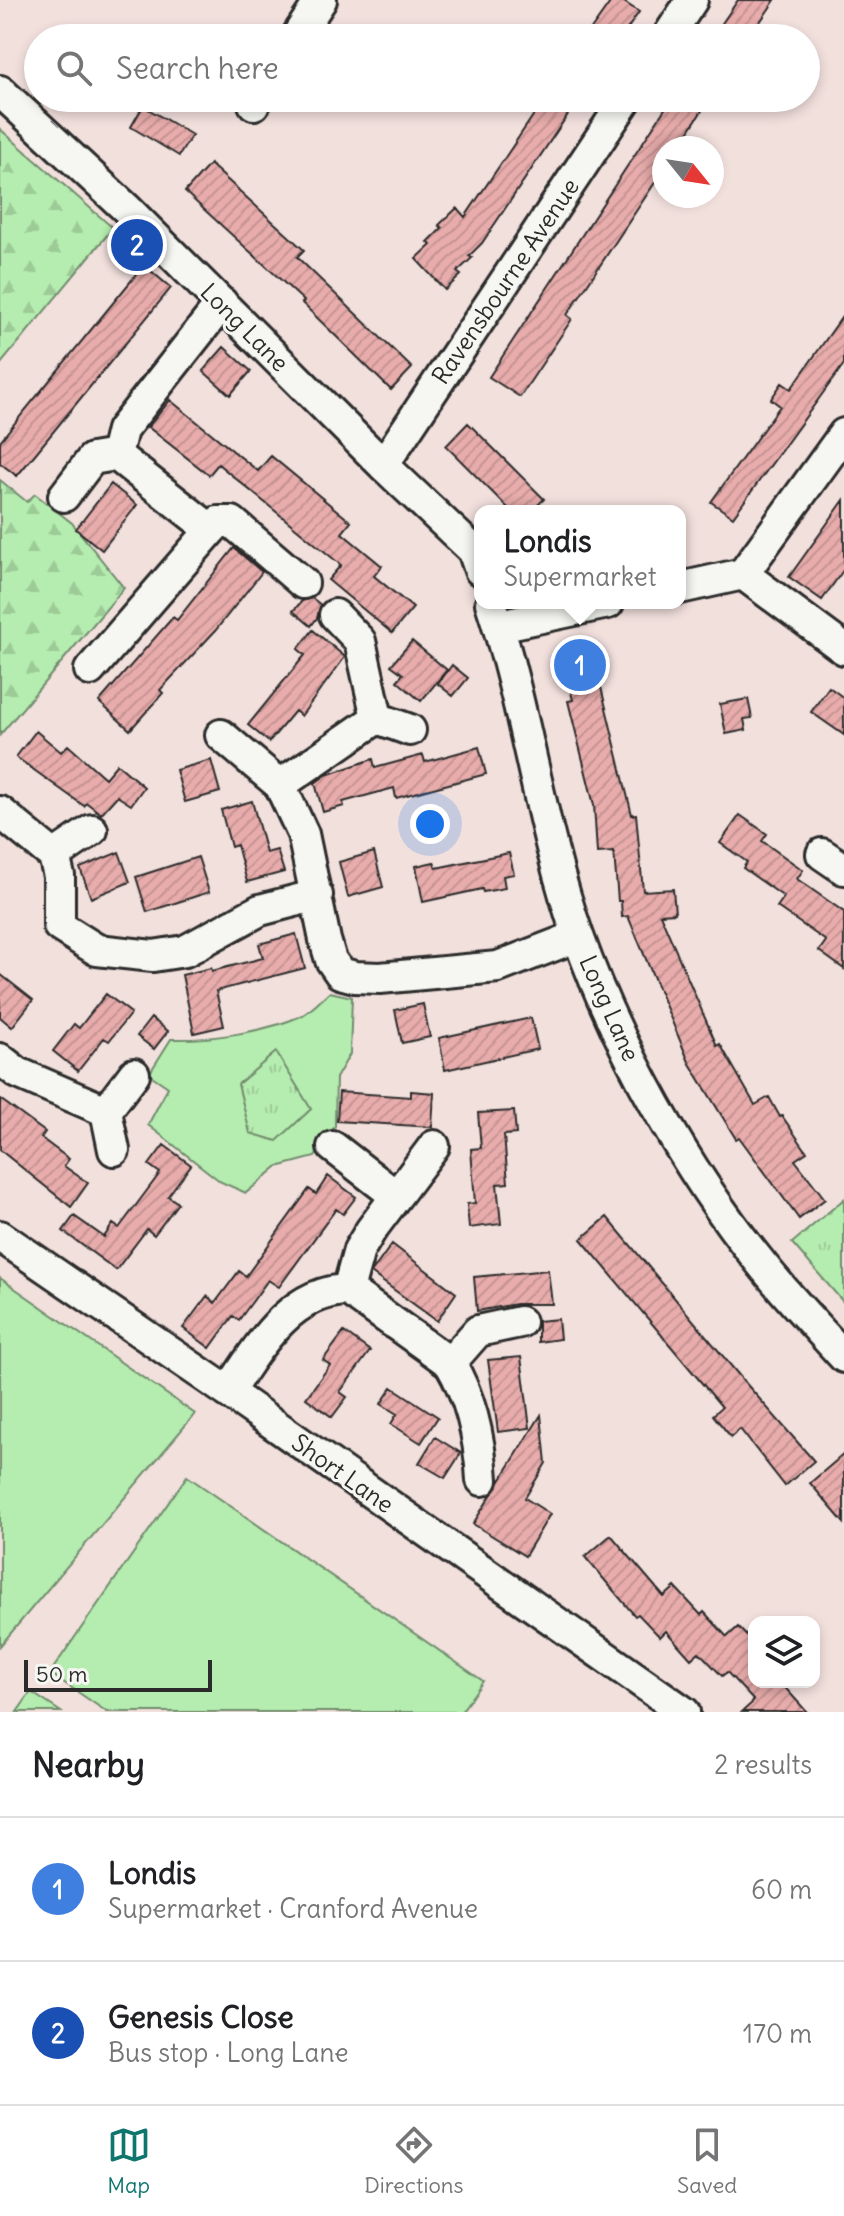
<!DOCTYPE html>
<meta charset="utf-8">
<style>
:root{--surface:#fff;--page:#f2f2f2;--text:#202124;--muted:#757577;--line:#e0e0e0;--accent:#0f766e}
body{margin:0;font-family:Delius,sans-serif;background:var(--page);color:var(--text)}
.controls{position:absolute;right:24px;bottom:24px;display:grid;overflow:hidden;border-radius:16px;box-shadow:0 4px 12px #0003}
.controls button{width:72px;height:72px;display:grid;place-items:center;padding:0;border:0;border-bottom:2px solid var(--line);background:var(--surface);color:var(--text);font:40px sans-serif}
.compass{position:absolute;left:652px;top:136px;width:72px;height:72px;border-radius:50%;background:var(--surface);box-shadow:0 4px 12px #0003;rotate:120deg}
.scale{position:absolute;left:24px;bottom:20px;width:188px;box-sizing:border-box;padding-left:8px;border:4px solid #2b2b2b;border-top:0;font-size:22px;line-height:28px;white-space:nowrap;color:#2b2b2b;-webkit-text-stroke:6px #f6f6f2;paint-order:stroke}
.you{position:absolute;left:430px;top:824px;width:28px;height:28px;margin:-20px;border:6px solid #fff;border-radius:50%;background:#1a73e8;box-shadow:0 0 0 12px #1a73e833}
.badge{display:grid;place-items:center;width:52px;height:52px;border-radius:50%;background:var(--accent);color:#fff;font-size:26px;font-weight:700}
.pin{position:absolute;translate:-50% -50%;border:4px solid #fff;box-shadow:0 2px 8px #0006}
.popup{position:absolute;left:474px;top:505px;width:212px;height:104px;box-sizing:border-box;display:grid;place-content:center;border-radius:16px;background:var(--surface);filter:drop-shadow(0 2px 6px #0005);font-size:26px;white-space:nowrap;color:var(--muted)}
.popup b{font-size:30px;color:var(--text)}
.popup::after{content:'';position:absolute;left:50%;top:100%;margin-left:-16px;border:16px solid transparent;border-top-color:var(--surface)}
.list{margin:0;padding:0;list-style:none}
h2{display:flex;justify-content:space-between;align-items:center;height:104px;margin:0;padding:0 32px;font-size:34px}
h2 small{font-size:26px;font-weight:400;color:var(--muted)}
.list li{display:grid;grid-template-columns:52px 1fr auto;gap:24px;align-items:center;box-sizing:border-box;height:144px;padding:0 32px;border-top:2px solid var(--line)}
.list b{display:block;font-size:30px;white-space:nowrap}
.list p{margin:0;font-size:26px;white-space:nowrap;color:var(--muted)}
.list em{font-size:26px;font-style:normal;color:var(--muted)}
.icon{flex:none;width:44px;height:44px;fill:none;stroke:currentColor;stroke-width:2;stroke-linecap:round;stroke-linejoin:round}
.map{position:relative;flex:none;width:844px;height:1712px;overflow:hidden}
.search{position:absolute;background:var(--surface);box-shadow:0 4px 12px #0003;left:24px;right:24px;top:24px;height:88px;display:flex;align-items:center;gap:20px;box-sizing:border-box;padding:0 28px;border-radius:44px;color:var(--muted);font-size:30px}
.sheet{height:392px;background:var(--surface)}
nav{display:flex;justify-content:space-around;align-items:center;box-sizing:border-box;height:112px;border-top:2px solid var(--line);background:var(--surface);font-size:22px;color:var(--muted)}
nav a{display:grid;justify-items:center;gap:4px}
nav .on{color:var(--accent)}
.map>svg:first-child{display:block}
.grass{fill:#b5ecaf;stroke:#708c6d;stroke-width:2}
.forest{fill:url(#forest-firs);stroke:#708c6d;stroke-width:2}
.park{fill:url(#park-tufts);stroke:#708c6d;stroke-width:2}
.building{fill:url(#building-hatch);stroke:#2b2b2b;stroke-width:2}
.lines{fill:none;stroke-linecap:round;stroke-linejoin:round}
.street-casing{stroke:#2b2b2b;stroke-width:36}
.street{stroke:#f6f6f2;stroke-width:30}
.labels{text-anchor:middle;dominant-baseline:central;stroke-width:6;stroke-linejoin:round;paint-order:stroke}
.street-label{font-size:24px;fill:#2b2b2b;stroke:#f6f6f2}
</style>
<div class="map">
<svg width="844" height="1712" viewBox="0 0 844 1712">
<defs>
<pattern id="forest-firs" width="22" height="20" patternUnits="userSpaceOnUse" patternTransform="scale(2)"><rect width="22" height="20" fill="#b5ecaf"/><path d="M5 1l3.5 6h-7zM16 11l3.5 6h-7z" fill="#9ccb97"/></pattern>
<pattern id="park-tufts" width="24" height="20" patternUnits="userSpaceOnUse" patternTransform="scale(2)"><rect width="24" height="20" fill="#b5ecaf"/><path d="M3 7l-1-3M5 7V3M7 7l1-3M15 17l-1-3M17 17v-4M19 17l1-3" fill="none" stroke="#9ccb97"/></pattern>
<pattern id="building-hatch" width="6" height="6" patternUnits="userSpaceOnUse" patternTransform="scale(2)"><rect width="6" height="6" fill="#e7acab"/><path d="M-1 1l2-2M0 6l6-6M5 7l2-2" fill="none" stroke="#c69493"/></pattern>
</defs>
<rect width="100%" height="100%" fill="#f2e0dd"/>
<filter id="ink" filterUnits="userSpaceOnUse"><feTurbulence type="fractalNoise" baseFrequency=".0125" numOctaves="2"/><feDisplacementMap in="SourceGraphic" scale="16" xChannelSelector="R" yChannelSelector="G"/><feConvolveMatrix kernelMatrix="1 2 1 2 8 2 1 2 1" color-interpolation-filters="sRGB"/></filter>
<g filter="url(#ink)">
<path class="grass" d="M330 992 352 997 350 1054 336 1078 335 1126 315 1157 277 1167 246 1193 221 1182 148 1125 168 1087 149 1074 171 1039C210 1040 265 1032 301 1016 311 1011 321 1000 330 992Z
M0 1278 195 1414 0 1646Z
M187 1476 483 1681 461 1712H107L50 1673Z
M31 1692 61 1712H17Z"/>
<path class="forest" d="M0 129 113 228 0 365Z
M0 480 27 502 35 494 72 523 124 588 0 735Z"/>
<path class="park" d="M276 1052 311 1109 277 1141 250 1133 238 1084Z
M844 1199V1303L792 1243Z"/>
<path class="building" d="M612 0H621L639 12 621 38H585Z
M738 0H775L749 38H712Z
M545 98H579L482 243 469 256 472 258 457 272 461 275 445 290 416 259 431 245 428 242 442 228 439 225 457 208 465 217Z
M672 98H710L678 148H664V169L567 315 572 319 520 397 489 377Z
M143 106 192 135 179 156 131 127Z
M210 164 304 250 297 257 412 368 391 390 302 303 304 301 185 192Z
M144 265 171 288 17 476 0 463V441Z
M844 314V364L733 517 711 502 780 406 771 399 782 383 791 389Z
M224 347 251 371 230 395 203 371Z
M170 400 258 471 271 456 351 522 342 533 382 566 374 576 413 608 392 633 328 580 341 565 218 464 209 475 148 427Z
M468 423 544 499 532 511H511L446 446Z
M111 484 137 505 102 550 76 529Z
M844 500V569L822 600 789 577Z
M234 548 262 572 215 631 160 690 163 693 130 730 99 702 173 617 177 620Z
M312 598 321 605 317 618 311 626 293 611 302 601Z
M313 630 345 657 301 716 295 711 269 742 248 725 305 655 298 649Z
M412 641 447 670 421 701 397 681 403 674 391 665Z
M590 642 632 815 636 814 643 891 673 889 675 913 660 914 717 1046 720 1044 755 1105 769 1097 780 1117 782 1116 807 1152 795 1160 825 1199 799 1219 739 1137 736 1139 689 1062 628 916 622 917 621 901H618L614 852 597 853 594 805 568 701 573 700 560 650Z
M452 665 468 678 453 696 438 684Z
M829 687 844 698V735L811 712Z
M748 699 752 718 744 719 746 730 726 734 720 704Z
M36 731 61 752 68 745 105 778 117 764 144 787 131 805 117 796 101 814 87 803 84 806 16 757Z
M479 747 486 774 396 798 394 788 343 802 344 806 323 812 315 783 326 775 373 759 375 768 423 755 425 762Z
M211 760 220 792 185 802 176 770Z
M252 801 266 853 277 850 284 872 247 882 237 845 231 847 221 810Z
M740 815 767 834 762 841 803 870 797 879 844 912V969L819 951 826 941 777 907 784 897 743 868 747 862 720 843Z
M119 852 130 882 91 898 80 868Z
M374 852 383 887 348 897 339 862Z
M509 853 514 874 503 876 505 888 483 892 482 889 423 902 416 866 434 862 436 868Z
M198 857 209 892 147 912 136 877Z
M296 934 305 968 216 991 224 1026 194 1033 182 975 211 968 212 971 263 958 259 944Z
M0 974 33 1000 12 1027 0 1017Z
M106 994 131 1013 109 1041 104 1038 78 1071 53 1051 74 1024 79 1028Z
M423 1004 430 1037 402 1043 395 1010Z
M151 1018 168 1031 154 1049 137 1036Z
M531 1018 538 1049 445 1070 439 1038Z
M411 1091 434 1093 432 1127 337 1121 339 1092 411 1097Z
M0 1099 45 1132 41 1138 69 1159 64 1166 88 1183 71 1207 0 1150Z
M514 1111 516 1134 504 1135 508 1183 497 1184 501 1224 469 1228 467 1204 475 1203 471 1149 481 1148 478 1113Z
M164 1145 191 1165 168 1196 178 1203 154 1235 147 1229 116 1270 63 1231 74 1216 104 1237 113 1224 119 1228 160 1173 149 1165Z
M328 1176 356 1197 343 1214 336 1209 279 1287 268 1280 239 1320 233 1316 210 1348 183 1328 207 1296 215 1303 239 1271 246 1276 309 1189 316 1194Z
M607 1217 742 1379 814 1461 785 1486 740 1429 731 1437 713 1415 722 1407 581 1239Z
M392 1244 456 1293 437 1321 371 1273Z
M548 1270 552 1304H516L477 1311 474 1277Z
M558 1319 560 1339 538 1342V1321Z
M344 1332 370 1351 340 1392 347 1397 332 1417 306 1398 330 1365 323 1360Z
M521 1357 530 1428 498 1432 488 1360Z
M392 1387 438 1417 421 1443 391 1424 397 1414 381 1404Z
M541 1415 546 1463 525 1498 550 1514 525 1556 473 1524Z
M435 1437 461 1453 445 1478 419 1463Z
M844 1454V1523L810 1483Z
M611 1535 664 1597 675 1587 701 1615 704 1612 727 1637 738 1627 754 1644V1682H780L807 1712H742L754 1701 727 1672 722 1676 699 1652 691 1659 666 1631 660 1637 638 1614 635 1616 585 1557Z"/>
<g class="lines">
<g class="street-casing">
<path id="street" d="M296 38 321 0
M667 38 692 0
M0 91 128 210 383 465 473 550 480 570
M254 104 258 98
M383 465 627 98
M64 496 92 459 116 455
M211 530 218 522H232L303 583
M743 574 844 434
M680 588 743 574 844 649
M491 603C527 712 540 828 578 936 617 1046 687 1172 760 1262 786 1295 816 1326 844 1357
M499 626 608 603
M90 670 211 530 116 455 122 430 222 303
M377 718 410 730
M221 735 280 785 303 834 325 940 331 960 340 973 355 977 380 978 498 967 578 936
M280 785 377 718 360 641 335 615
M0 812 54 856 59 876V926L97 950 153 956 185 951 260 910 317 895
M822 854 844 869
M54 856 92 830
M0 1059 18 1073 106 1111
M333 1147 396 1196
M114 1150 106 1111 134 1074
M0 1236 228 1392 684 1712
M348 1290 359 1250 371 1230 434 1146
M450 1363 478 1331 520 1322
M228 1392C257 1349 289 1291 348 1290L450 1363C471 1398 480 1440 482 1480"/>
</g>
<use href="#street" class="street"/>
</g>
</g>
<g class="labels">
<g class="street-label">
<text transform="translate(505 281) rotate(-56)">Ravensbourne Avenue</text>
<text transform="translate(245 327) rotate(45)">Long Lane</text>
<text transform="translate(610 1008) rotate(66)">Long Lane</text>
<text transform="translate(343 1473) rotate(35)">Short Lane</text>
</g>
</g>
</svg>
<div class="controls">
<button><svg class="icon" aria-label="layers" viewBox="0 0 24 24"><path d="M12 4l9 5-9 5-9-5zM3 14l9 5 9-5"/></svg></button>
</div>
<svg class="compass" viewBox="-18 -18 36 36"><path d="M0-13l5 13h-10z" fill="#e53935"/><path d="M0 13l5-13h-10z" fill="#757577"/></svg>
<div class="scale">50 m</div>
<div class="you"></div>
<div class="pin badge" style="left:580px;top:665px;background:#3f7fe0">1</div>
<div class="popup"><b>Londis</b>Supermarket</div>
<div class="pin badge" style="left:137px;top:245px;background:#1a4fb4">2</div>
<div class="search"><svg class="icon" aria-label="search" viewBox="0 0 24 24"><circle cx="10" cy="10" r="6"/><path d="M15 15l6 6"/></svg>Search here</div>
</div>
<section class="sheet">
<h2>Nearby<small>2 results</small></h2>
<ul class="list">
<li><span class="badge" style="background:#3f7fe0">1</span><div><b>Londis</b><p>Supermarket · Cranford Avenue</p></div><em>60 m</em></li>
<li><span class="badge" style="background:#1a4fb4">2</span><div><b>Genesis Close</b><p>Bus stop · Long Lane</p></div><em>170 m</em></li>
</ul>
</section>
<nav>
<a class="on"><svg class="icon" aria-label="map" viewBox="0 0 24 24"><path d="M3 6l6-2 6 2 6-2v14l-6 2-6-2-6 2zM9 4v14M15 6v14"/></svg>Map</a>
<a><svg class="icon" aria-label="directions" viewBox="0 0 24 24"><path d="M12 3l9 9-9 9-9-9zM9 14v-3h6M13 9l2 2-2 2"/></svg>Directions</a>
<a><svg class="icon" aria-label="saved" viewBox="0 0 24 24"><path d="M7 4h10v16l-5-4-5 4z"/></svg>Saved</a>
</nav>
